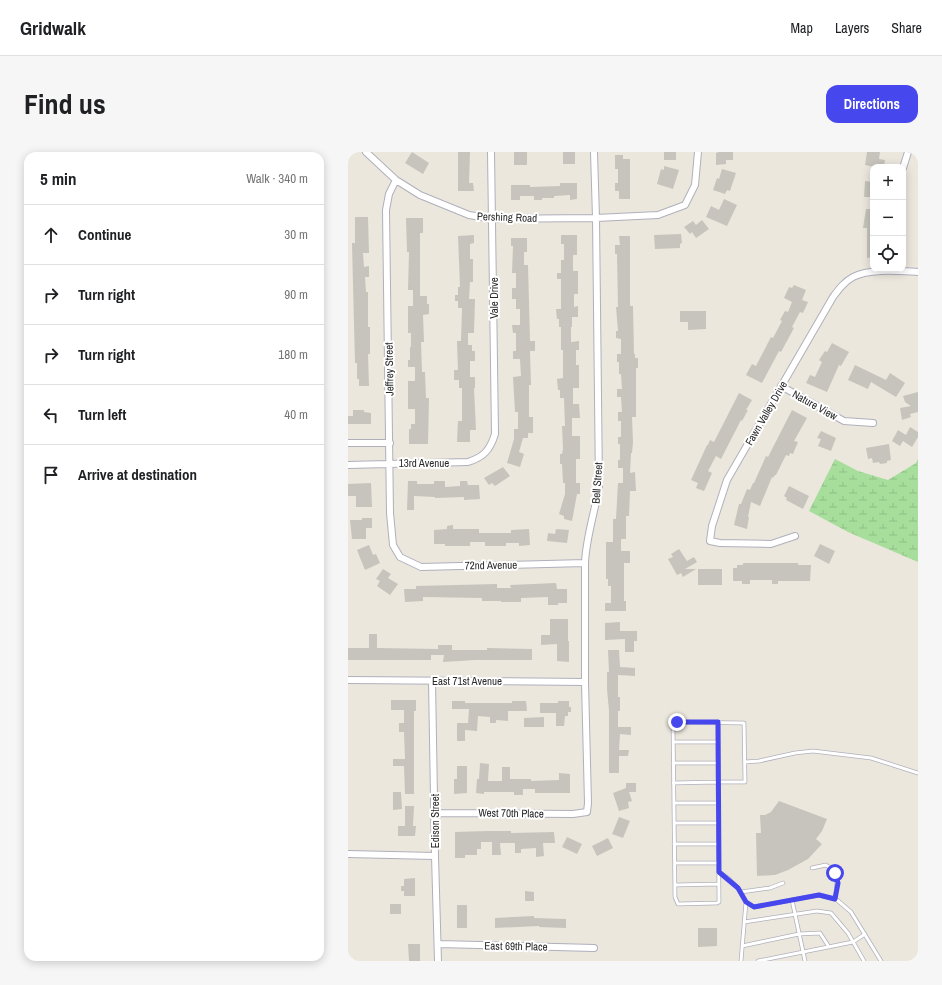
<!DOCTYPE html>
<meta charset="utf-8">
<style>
:root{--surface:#fff;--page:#f6f6f6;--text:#202124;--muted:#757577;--line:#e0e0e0;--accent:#4747ee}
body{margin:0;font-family:"Archivo Narrow",sans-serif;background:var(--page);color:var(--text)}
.controls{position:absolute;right:12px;top:12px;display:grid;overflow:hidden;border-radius:8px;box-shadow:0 2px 10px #0003}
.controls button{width:36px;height:36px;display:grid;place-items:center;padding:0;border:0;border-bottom:1px solid var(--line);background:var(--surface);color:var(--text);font:20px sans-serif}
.stop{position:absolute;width:12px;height:12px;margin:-9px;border:3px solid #4747ee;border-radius:50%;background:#fff}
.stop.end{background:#4747ee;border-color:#fff;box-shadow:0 1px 4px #0008}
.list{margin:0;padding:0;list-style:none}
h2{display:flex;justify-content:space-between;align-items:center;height:52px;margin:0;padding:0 16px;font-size:17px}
h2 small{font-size:13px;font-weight:400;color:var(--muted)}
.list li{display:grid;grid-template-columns:26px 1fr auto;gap:12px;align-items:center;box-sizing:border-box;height:60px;padding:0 16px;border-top:1px solid var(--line)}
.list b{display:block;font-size:15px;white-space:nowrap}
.list em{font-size:13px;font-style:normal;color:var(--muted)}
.icon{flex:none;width:22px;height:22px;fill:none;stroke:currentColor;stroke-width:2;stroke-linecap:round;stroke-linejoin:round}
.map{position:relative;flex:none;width:570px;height:809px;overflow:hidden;border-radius:12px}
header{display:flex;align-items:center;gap:24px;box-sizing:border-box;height:56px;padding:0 20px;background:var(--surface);border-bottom:1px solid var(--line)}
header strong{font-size:19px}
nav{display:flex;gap:22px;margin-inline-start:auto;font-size:14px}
.intro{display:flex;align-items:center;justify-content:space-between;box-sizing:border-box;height:96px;padding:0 24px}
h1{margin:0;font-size:28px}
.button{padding:10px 18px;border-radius:12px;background:var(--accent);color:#fff;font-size:14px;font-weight:700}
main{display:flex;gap:24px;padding:0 24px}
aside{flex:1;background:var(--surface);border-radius:12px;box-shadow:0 2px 10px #0003}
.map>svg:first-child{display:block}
.wetland{fill:url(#wetland-marsh)}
.building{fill:#c6c4bc}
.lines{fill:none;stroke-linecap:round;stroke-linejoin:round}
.service-casing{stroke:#b0b0bd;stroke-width:4.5}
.minor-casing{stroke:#b0b0bd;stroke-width:8}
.service{stroke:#fff;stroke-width:3}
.minor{stroke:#fff;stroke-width:6}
.route{stroke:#4747ee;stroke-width:5}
.labels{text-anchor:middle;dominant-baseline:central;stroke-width:4;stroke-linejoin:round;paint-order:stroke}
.street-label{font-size:11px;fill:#2a2a2a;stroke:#fff}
</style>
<header>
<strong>Gridwalk</strong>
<nav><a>Map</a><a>Layers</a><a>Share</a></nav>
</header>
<div class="intro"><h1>Find us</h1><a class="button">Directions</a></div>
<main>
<aside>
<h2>5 min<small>Walk · 340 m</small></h2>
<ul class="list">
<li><svg class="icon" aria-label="ahead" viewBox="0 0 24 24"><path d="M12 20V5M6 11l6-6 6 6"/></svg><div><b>Continue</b></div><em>30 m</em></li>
<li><svg class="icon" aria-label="right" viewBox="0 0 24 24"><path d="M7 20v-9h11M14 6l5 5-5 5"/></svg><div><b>Turn right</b></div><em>90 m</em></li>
<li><svg class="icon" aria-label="right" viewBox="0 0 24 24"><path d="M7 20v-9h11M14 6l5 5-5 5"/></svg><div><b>Turn right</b></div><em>180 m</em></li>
<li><svg class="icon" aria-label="left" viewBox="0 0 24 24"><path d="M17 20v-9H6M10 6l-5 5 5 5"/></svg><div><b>Turn left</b></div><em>40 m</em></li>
<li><svg class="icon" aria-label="arrive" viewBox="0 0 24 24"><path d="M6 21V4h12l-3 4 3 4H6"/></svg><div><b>Arrive at destination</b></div></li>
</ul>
</aside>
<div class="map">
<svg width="570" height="809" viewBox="0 0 570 809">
<defs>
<pattern id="wetland-marsh" width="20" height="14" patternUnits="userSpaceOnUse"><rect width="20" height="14" fill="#a7de9c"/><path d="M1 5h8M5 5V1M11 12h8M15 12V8" fill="none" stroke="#90bf87"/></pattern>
</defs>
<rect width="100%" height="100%" fill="#ebe7dd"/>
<path class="wetland" d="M487 307 510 319 540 328 568 311 570 307V410L500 380 461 359Z"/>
<path class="building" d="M64 0 81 11 75 22 57 11Z
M110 0H122L121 31H125L126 39H110Z
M166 0H179V13H166Z
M215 0H227V12H215Z
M316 0H328V8H316Z
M371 0H385V8H378V12L368 13V1Z
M519 0H532L531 7 537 8 536 15H527L517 13Z
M267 3H275V7H282V47H271V39H267V31H270V17H267Z
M316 14 331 18 325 37 309 32 313 17 316 18Z
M374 17 388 21 382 39 379 38 377 42 365 38 369 26 371 27Z
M517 29 525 30V45H516Z
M212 31H229V47L222 48V43L206 44V46H194V48H186V44H172V48H163V33H182V35L212 34Z
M376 47 389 53 379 74 358 65 363 54 371 58Z
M518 57H525V105L519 106V76H515Z
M7 65H20L21 101H15L16 115 21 114V125H17L18 140H20V175H22V202H20L21 234H11V227H9V211H7L4 91H7Z
M58 66H75V81H72V144H79V152H81V162L75 163 76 190H73L74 220H77L78 246H81L80 292H61V277H63V272H67V257H60V229H67V215H60V208H62V195H63V181H60V154H65V138H60L61 100H59Z
M354 68 361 77 348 86 344 80 342 82 336 75 345 69 348 73Z
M333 82 334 91 332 92V96L307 97 306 83Z
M126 83V91L122 92V107H125V130H122L121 147H127L126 181H120V193H124V199H127V209H122V225H127V236H126L128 278H122V290H109L110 269H114V236H111V228H106V218H110L109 189H113L114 156H110V149H107V143H110V135H112L110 84Z
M213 83H229V103H225V119H230V142H226V155L230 154V165H224V175H223V190L231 189V198H228V213H231V236H225V252H231L232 266H224V284H232V307H228V331H232V342H229L224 369 216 367V364L211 362 217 342V331H215L214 312H212V302H214L215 297 214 274H217L216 246H212V238H210L209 227 215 226V198H213V175H211V167H209L208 157H213V127H209V121H213V108H216V92H213Z
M271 84H282V154H285L286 202H287V206H290V216H288V265H284L285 290 284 301H283L282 321 287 320 288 339H282L281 364H278V387H273V399H282V411H276V449H278V459H257V451H263V434H260V427H258V390H265V367H268L270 331H275V316H270V308H272V292H270V285H273V269H270V260H274L273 245H269V237H274L273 222H271V210H269V202H273V187L268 186V179H270L268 155H270L269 102H267V93H272Z
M163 86H179V100H176V113H180L182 189H187V199H182L183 233H181V265H185V281H180V286H175L171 300 176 302 172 315 159 311 166 287V277H170V260H167L165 225 173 224 172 207H165V199H168V181H165L164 173H172V157H168V147H164V136H168V121H164L165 94H163Z
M446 133 458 138 454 148 460 150 455 161 452 160 444 175 446 176 433 200 431 199 414 231 398 223 404 212 408 214 423 185 425 186 434 169 432 168 437 159 440 160 444 150 436 146 441 135 444 136Z
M332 159H358V177L340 178V170H332Z
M484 191 501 200 493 214 491 213 479 240 458 231 462 223 467 225 474 210 471 208 477 199 479 200Z
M507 213 538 228 542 221 557 231 548 245 523 230 520 237 500 228Z
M570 240V260L562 262 563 265 554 268 552 256 563 254 557 250 555 244Z
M391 241 404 248 398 258H400L394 269 393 268 373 307 368 304 360 319 364 321 356 339 348 336 350 331 343 328 359 293H360L362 288 366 290Z
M5 258H16V260L23 261V272H0V264H5Z
M444 258 459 266 446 289 450 290 445 302 442 301 441 304 438 303 428 323H427L425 326 424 325 412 354 403 350 400 365H401L399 377 386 373 391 352H393L399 337 402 338 405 331H406L418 304 420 305Z
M562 275 570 280V285L564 295 555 289 552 294 544 289 550 278 558 283Z
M473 279 488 286 483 299 470 294 473 287 469 286Z
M541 292 543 308 539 309V311L532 312 531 310 525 311 524 306 520 307 518 296Z
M155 315 162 324 147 334 144 331 141 333 136 326Z
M60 329H69V332H86V329H97V335L112 334V329H119L120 333H131L132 347 116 348V345L87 346V345L66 344V358H59Z
M23 331 24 355H8V344H0V332Z
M441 334 461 344 455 357 438 348 439 346 436 344Z
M14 366H24V376H18V387H4L2 368H14Z
M105 373V377H131V381H163V378L181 377 182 393 171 394V391H158V394H137V390H122V394H97V392H86V378L99 377V374Z
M208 377 221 378 219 391 199 389 200 381 207 382Z
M472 392 487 399 481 412 466 404Z
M21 393 25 403 28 402 32 411 17 418 9 398Z
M331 397 339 409 346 405 349 410 337 417H348L335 425 333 421 329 423 320 407 325 405 323 402Z
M395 411H450V413H463L462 429H430V432H424V428H402V432H394V429H385V416H389V413H395Z
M35 417 43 422 40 426 50 432 42 443 29 434 32 429 28 427Z
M350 417H374V433H350Z
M208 431 209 437H219V451H210V453H200V445L173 446V450H153V449H134V446L75 445V449L57 450 56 437H68V434L149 432V436H163L162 433Z
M202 467H220V489H221V510L209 509V492L193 493V483H202Z
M272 470V479H289V489H286V500H277V487L257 488V471Z
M21 482H29V496L90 497V493H104V498H139V496L184 497V508H127L95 510 96 503H83V508H0V496H21Z
M260 498H271L272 515 287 516V524L270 523V545H272V559H270V575H283V583L272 582 271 598H281L280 604H271V621H261V559L259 537V520H261Z
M43 548H68V559H66V642H57L56 614H45V607H57L56 580H51V571H56V558H43Z
M104 549H117V551H164V549H178L179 559H160V569L148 568V571H142V565L130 564 129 579 117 578V589H109V571H120L121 557H104Z
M210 549H221V555H223V560H220V564H217L216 574H208V561H192V551H210Z
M196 565V575H176V566Z
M132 611 141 612 140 629H154V615H162V627H183V629L211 628V621L222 622V641H187V637H175V643H166V640H136V642L128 641 129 627H131Z
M109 614H119V641L106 642V627H109Z
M278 631H288V640H281L284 649 280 650 281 656 271 659 265 641 278 636Z
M45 640H53L54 657 45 658Z
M431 649 479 667 474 679 468 687 474 692 460 707 440 718 427 723 409 724 408 681H413L412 663H417L423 660Z
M57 654H66L65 674H68L67 684H50V674H57Z
M271 665 282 669 275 686 264 682Z
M140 679H163V681L206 680 207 691H195L196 704 188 705V696L173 697V701H167V691H152L153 703H144V690H133V697H129V703H117V706H107V680Z
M219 685 234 692 229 702 214 695Z
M260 686 265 696 249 704 244 694Z
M67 726V744H56V739H53V734H56V727Z
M177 739 186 740V749H177Z
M42 752H53V762H42Z
M109 753H119V776H109Z
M186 764V766L218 767V776L191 775V774L147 776V766Z
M350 776H369V794L350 795Z
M60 792H72V809H61Z"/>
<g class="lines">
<g class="service-casing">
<path id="service" d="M329 570 396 571 397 630H370L371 750 369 751 330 752 327 745 325 572Z
M325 590H370
M397 610 411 609 447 601 465 599 523 606 570 621
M325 611H370
M325 631 370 630V570
M326 651H370
M326 671H370
M326 692H371
M327 711H371
M464 716 478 713C492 720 489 734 487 747
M371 720 380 726 390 736 398 750 406 755 471 743 489 748 503 760 533 809
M327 733 371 732
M393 740 422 736 435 731
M444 748 457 809
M396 770 469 759 483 761 500 781 516 809
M394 794 451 782 472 781 481 795
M393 809 398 750
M410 809 505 790 517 782"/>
</g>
<g class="minor-casing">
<path id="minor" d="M18 0 48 28 72 43 121 63 145 67 248 66 310 63 337 53 347 33 350 0
M555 16 560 0
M48 28 41 42 38 58 42 361 45 393 52 405 73 415 237 411
M433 234 496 269 525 271
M0 291H42
M0 313 120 310C136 305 142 298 147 282L143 0
M447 384 423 392 372 391 362 389 364 374 379 328 485 145C491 137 496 130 505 125 522 116 551 119 570 120
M0 528 237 530
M84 529 87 704 90 809
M87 661 225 662 239 660 240 651 237 530V411C238 385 247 360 251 334L248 66 246 0
M0 702 87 704
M90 792 246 796"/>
</g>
<use href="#service" class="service"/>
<use href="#minor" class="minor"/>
</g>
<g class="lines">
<path class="route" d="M329 570H370L371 720 390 736 398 750 406 755 471 743 487 747 490 731 487 721"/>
</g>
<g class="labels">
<g class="street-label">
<text transform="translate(159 65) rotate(2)">Pershing Road</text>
<text transform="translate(146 146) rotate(-90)">Vale Drive</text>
<text transform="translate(41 217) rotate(-91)">Jeffrey Street</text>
<text transform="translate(467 253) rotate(29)">Nature View</text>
<text transform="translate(418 261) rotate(-60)">Fawn Valley Drive</text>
<text x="76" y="311">13rd Avenue</text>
<text transform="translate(249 331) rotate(-86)">Bell Street</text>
<text transform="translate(143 413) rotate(-1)">72nd Avenue</text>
<text x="119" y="529">East 71st Avenue</text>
<text transform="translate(163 661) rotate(1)">West 70th Place</text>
<text transform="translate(87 669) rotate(-90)">Edison Street</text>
<text transform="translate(168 794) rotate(1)">East 69th Place</text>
</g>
</g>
</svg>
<div class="controls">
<button>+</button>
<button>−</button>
<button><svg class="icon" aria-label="locate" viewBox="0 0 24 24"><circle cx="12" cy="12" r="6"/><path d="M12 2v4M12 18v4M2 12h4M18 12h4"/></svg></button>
</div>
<div class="stop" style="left:487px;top:721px"></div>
<div class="stop end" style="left:329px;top:570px"></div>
</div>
</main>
